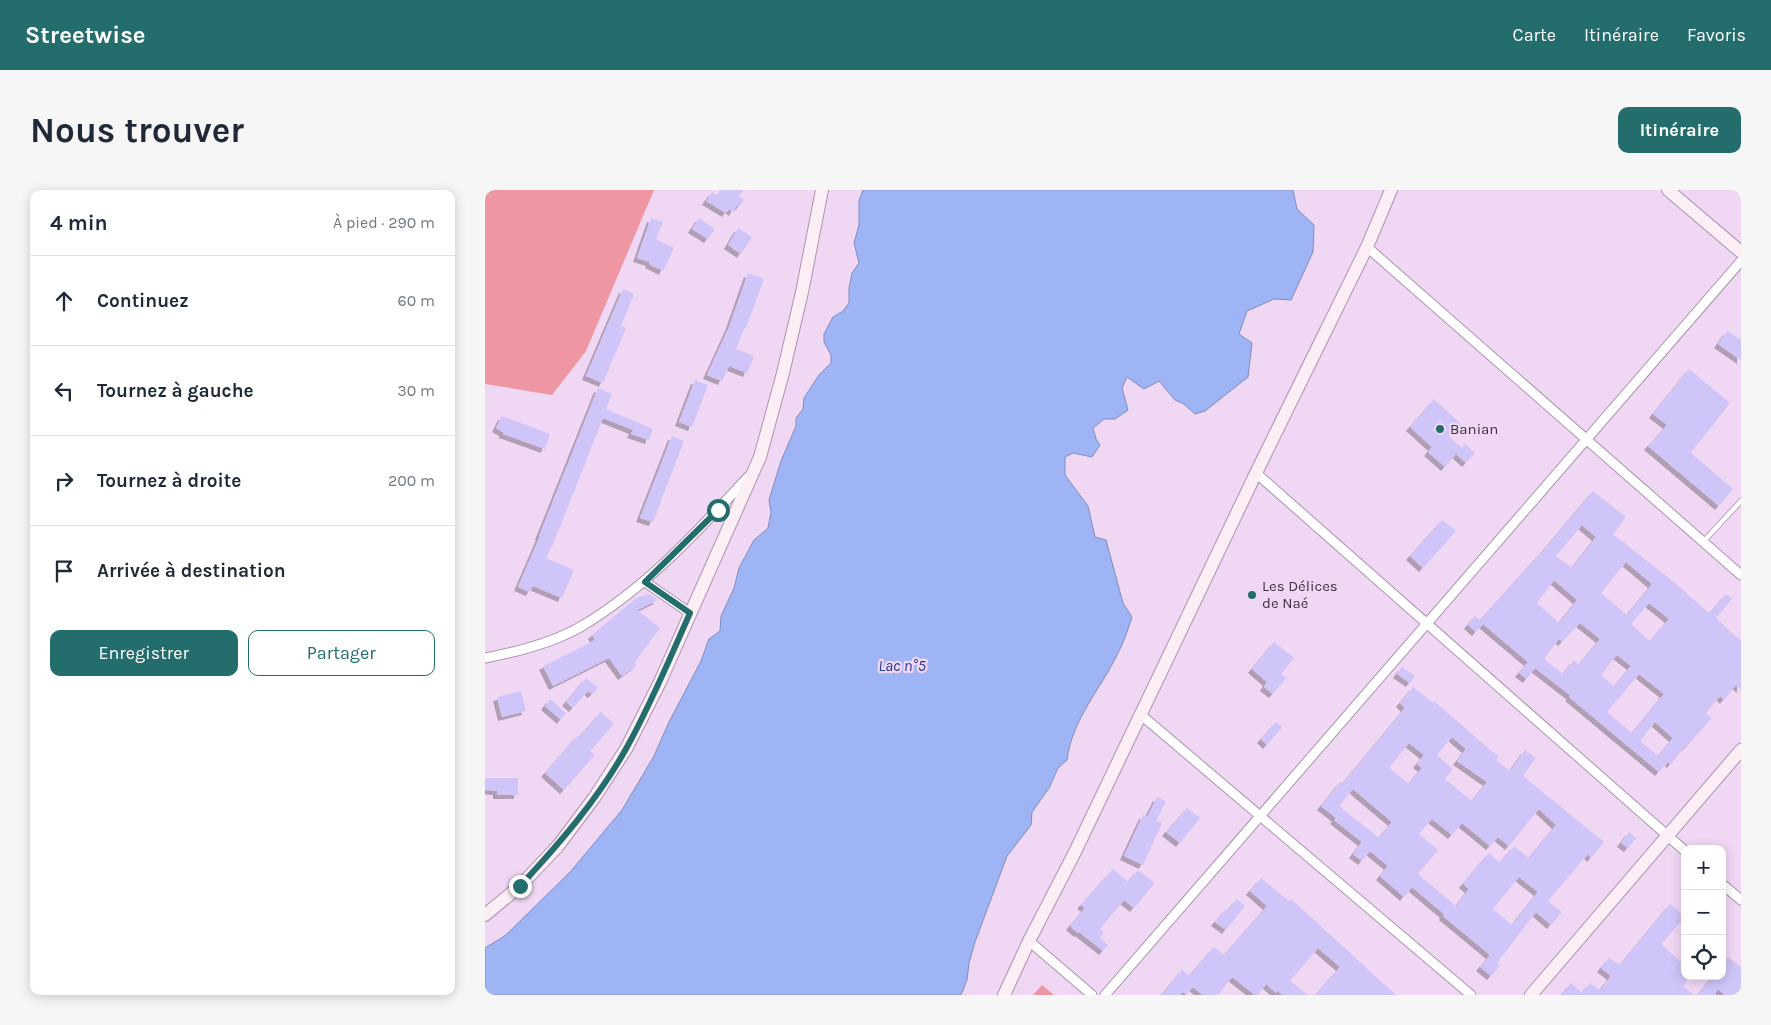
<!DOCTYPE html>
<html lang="fr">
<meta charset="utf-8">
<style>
:root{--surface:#fff;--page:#f6f6f7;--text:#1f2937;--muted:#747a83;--line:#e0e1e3;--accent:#236e6d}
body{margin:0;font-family:Karla,sans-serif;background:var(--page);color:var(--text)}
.controls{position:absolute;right:15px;bottom:15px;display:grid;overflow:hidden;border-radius:10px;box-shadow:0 2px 12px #0003}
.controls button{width:45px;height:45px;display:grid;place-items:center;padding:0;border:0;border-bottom:1px solid var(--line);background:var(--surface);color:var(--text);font:25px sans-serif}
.stop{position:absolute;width:15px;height:15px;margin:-11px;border:4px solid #236e6d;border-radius:50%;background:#fff}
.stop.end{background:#236e6d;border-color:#fff;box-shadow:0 1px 5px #0008}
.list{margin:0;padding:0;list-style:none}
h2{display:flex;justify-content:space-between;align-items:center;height:65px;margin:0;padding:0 20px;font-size:21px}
h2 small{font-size:16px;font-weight:400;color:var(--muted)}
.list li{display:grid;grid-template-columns:32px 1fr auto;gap:15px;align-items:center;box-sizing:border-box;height:90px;padding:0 20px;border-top:1px solid var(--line)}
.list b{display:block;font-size:19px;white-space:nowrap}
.list em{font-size:16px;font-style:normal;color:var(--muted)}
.actions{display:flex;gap:10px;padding:15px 20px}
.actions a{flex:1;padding:11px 0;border:1px solid var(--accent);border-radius:10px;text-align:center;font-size:18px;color:var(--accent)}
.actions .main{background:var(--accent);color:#fff}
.icon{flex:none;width:28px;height:28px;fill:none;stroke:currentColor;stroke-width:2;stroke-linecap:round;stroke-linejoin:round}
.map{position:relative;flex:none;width:1256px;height:805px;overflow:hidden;border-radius:10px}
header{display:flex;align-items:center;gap:30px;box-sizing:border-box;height:70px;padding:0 25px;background:var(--accent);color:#fff}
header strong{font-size:24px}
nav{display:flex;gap:28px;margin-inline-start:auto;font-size:18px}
.intro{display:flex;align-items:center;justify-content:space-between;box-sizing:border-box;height:120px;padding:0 30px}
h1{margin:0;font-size:35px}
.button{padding:12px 22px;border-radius:10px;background:var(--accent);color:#fff;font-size:18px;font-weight:700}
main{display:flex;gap:30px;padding:0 30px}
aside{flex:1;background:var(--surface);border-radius:10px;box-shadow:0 2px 12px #0003}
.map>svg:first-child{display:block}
.green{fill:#ee96a1}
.water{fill:#9fb4f5;stroke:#818dbe}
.building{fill:#d0c5f8;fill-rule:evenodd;filter:url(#shadow)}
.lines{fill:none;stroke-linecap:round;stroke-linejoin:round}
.lane-casing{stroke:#a993ae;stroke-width:6}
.street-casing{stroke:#a993ae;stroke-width:11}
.secondary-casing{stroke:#a993ae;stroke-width:14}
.lane{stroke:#fff;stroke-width:4.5}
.street{stroke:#fff;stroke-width:9}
.secondary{stroke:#fdedf5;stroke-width:12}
.route{stroke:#236e6d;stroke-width:6}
.poi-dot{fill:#236e6d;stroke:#f0d8f5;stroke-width:2}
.labels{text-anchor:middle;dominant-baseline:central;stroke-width:4.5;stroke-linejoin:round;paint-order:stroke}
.poi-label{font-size:15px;fill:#3c333e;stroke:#f0d8f5;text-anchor:start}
.water-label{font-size:16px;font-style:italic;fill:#283994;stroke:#f0d8f5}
</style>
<header>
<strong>Streetwise</strong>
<nav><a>Carte</a><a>Itinéraire</a><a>Favoris</a></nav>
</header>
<div class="intro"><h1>Nous trouver</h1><a class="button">Itinéraire</a></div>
<main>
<aside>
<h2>4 min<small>À pied · 290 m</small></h2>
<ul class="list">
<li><svg class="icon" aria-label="ahead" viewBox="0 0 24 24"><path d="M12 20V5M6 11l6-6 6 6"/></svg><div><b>Continuez</b></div><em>60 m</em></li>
<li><svg class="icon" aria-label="left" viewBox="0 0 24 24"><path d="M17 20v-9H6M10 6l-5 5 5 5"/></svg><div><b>Tournez à gauche</b></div><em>30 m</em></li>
<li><svg class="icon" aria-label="right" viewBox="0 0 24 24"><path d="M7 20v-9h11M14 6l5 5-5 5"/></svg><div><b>Tournez à droite</b></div><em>200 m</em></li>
<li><svg class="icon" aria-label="arrive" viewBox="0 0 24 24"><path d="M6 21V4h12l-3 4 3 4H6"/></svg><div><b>Arrivée à destination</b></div></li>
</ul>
<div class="actions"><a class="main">Enregistrer</a><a>Partager</a></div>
</aside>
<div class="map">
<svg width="1256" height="805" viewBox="0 0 1256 805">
<defs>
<filter id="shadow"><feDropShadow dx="-4" dy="4" stdDeviation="0" flood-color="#0004"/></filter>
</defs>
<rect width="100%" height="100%" fill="#f0d8f5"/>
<path class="green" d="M0 0H169L101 161 67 205 0 194Z
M557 795 569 805H548Z"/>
<path class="water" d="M378 0H808L812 19 829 35 828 62 806 110 789 109 762 121 754 144 767 153 763 187 720 221 710 224 699 214 690 210 674 191 659 199 642 187 637 198 643 220 630 229H619L608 238 611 249 615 255 607 267 588 263 580 267V285L603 316 610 347 621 350 638 413 647 427C643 439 639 452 633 463 616 499 587 529 582 570L573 578 564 598 547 622 546 635 522 666 490 752 484 773 482 790 476 805H0V758L21 745 86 681 137 620 169 566 184 532 216 471 224 449 235 441 236 426 249 398 254 378 269 350 283 338 286 322 284 310 296 271 311 236V228L318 219 319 208 334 185 346 173V165L339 152V144L348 127 358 121 364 113V98L367 83 374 73 369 53 374 35V11Z"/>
<path class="building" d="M235 0H259L254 6 259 10 254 17 252 15 248 22 244 19 241 23 221 11 227 2 232 5Z
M166 28 178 32 171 49 189 58 178 81 164 74 165 72 152 68Z
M214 28 230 39 223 49 207 39Z
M253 38 267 47 256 64 243 55Z
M263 83 279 89 261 138 260 137 251 159 269 166 262 183 244 176 237 191 222 185 244 137Z
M138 99 149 104 136 136 141 138 118 193 101 186Z
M1242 141 1256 150V170L1233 154Z
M1204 179 1245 213 1206 263 1248 299 1234 316 1163 256 1182 235 1168 224Z
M210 190 223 195 207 237 194 232Z
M113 198 127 204 121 219 168 239 164 250 146 244 148 240 118 228 69 352 61 368 89 380 77 408 48 396 45 402 33 397 55 346H54Z
M949 209 976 234 964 247 977 258 980 254 990 263 981 273 971 264 960 277 943 262 947 257 925 237Z
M17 226 65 244 60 259 18 244V242L11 238Z
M187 246 199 251 168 332 155 328Z
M1108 301 1141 327 1128 344 1190 393 1224 423 1241 404 1247 409 1231 428 1256 451V499L1251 495 1239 510 1235 506 1221 523 1227 528 1201 557 1200 556 1186 574 1183 572 1174 582 1084 507 1086 506 1050 478 1042 489 1034 483 1043 472 998 434 991 442 983 435 990 426 995 430 1061 357ZM1097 335 1111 347 1087 378 1071 366ZM1141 372 1167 394 1142 425 1116 403ZM1069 390 1092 410 1074 433 1052 413ZM1164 413 1184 429 1165 451 1146 434ZM1095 433 1115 449 1094 475 1089 470 1078 484 1059 469 1074 449 1077 452ZM1132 465 1146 476 1129 496 1116 485ZM1154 484 1179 504 1147 543 1122 522ZM1170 532 1188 548 1173 566 1155 551Z
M957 330 971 341 938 378 925 366Z
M164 404 173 410 152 420 175 438 150 472 152 475 137 486 124 468 68 496 58 476 110 450 107 445 151 408Z
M789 452 809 468 796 484 801 488 788 504 779 497 782 492 767 479Z
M917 477 930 486 925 493 912 484Z
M101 488 113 498 107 504 103 501 88 518 81 512Z
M928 497 948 513 949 511 996 552 1014 567 1011 570 1025 581 1040 560 1051 568 1038 586 1119 652 1106 668 1103 664 1063 711 1077 722 1066 735 1051 722 1012 773 1015 776 1006 786 995 777 1005 765 958 726 959 724 927 697 919 707 895 686 903 676 885 661 877 671 868 664 877 652 849 630 851 628 836 616 856 591 858 593 920 518 915 513ZM967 547 981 559 972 571 1002 592 987 611 960 589 968 579 952 565ZM924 553 939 565 932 574 937 578 924 594 904 578ZM868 599 907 632 894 648 854 616ZM1054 619 1071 635 1044 668 1029 656 1015 673 1004 663 978 694 984 699 971 716 933 684 953 660 934 644 947 629 967 645 977 633 1005 656 1013 647 1024 656ZM1034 687 1053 702 1027 735 1008 719Z
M36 501 41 521 17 527 12 507Z
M65 509 81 523 76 530 60 516Z
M116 522 129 534 105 561 110 565 79 600 60 583 93 545 94 547Z
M791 532 797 537 782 555 776 549Z
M0 588H33V605H12V601L0 600Z
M672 607 681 611 671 631 677 633 658 675 639 666 658 625 662 627Z
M702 618 715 628 695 653 681 642Z
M1144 642 1151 648 1143 658 1136 653Z
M628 679 643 692 653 680 670 693 649 718 639 710 615 739 619 743 615 748 623 755 618 761 594 742 593 743 585 736 600 718 596 715Z
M776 688 804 711 806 709 911 805H830L855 777 833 758 805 791 823 805H798L793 801 791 803 781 794 773 805H770L747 787 733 805H718L708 797 701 804 698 802 695 805H676L697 780 704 786 729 757 739 765 782 716 765 701Z
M752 709 760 716 741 740 730 732 741 719 743 720Z
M1185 714 1200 727 1176 754 1200 776V786H1205L1198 796 1209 805H1076L1086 793 1097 803 1105 793 1115 800 1126 786 1116 778 1124 768 1135 775Z
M1243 767 1256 777V805H1240L1233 799 1229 805H1213L1228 786H1237V774Z"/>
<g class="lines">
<g class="lane-casing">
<path id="lane" d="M1218 352 1256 311"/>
</g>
<g class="street-casing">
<path id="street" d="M882 57 1256 385
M771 283 1200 661
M160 392 205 423
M0 468C32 462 68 453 97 436 162 397 212 342 263 287
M655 524 986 805
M1237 694 1256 710
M544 751 607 805
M620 805 1256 71"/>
</g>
<g class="secondary-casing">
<path id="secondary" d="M1183 0 1256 62
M0 725 35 696 73 656 109 608 141 559 175 492 275 267 298 183 317 102 337 0
M519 805 544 751 590 662 771 283 882 57 906 0
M1046 805 1256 560"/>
</g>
<use href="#lane" class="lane"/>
<use href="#street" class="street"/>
<use href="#secondary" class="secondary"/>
</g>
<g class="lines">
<path class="route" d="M35 696C74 654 114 608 142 557 166 514 185 468 205 423L160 392 233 320"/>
</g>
<g class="poi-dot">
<circle cx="955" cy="239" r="5"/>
<circle cx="767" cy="405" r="5"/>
</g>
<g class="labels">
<g class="poi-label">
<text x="965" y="239">Banian</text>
<text x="777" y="396">Les Délices<tspan x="777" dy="17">de Naé</tspan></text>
</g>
<g class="water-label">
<text x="417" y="475">Lac n°5</text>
</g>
</g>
</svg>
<div class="controls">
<button>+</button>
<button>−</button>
<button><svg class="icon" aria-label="locate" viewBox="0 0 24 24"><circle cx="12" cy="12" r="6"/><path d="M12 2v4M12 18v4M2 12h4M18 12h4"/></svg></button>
</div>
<div class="stop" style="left:233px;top:320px"></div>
<div class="stop end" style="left:35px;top:696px"></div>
</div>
</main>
